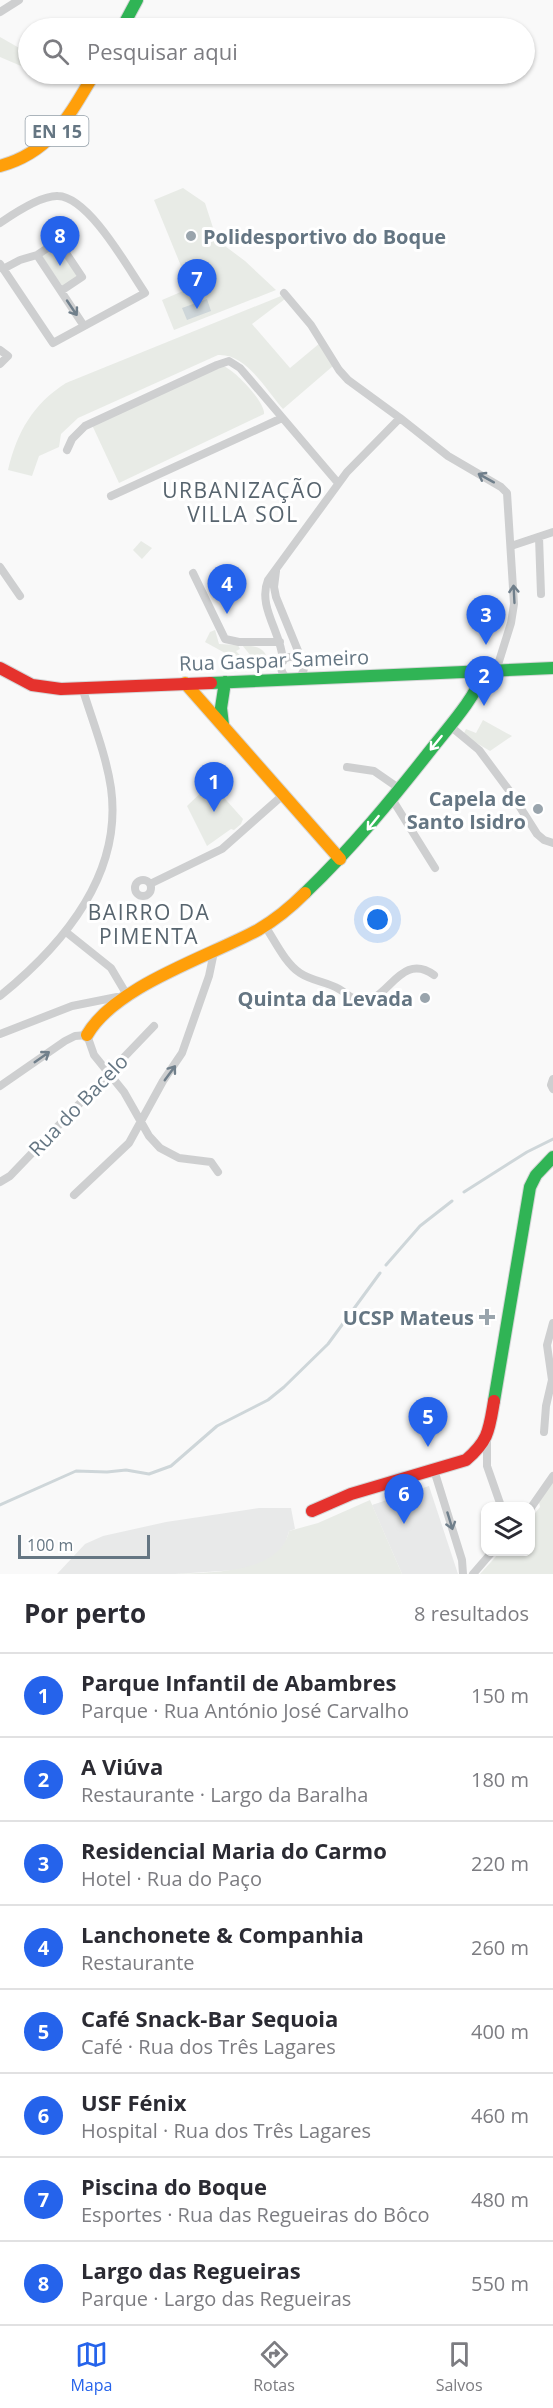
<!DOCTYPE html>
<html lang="pt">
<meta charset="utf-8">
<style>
:root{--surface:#fff;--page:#f2f2f3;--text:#2b2b33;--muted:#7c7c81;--line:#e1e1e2;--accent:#2563eb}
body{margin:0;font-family:"Open Sans",sans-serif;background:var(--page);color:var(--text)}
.controls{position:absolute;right:18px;bottom:18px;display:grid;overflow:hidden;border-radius:12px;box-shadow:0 2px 4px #0004}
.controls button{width:54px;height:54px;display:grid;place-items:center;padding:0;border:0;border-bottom:2px solid var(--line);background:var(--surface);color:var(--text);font:30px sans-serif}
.scale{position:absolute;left:18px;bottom:15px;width:132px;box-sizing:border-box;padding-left:6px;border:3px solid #657683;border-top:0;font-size:16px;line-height:21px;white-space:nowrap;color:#657683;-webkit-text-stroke:4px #fff;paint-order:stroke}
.you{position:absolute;left:378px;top:920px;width:21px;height:21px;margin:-15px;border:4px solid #fff;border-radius:50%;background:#1a73e8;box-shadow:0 0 0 9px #1a73e833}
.badge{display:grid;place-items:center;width:39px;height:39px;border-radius:50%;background:var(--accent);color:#fff;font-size:20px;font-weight:700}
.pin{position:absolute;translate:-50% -50px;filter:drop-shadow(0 2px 3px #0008)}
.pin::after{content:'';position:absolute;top:32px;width:21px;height:18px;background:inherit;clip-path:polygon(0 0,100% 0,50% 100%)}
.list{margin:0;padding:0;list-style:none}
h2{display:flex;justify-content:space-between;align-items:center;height:78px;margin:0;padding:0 24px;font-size:26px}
h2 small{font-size:20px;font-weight:400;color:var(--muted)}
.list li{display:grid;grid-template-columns:39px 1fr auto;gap:18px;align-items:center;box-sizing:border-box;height:84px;padding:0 24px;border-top:2px solid var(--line)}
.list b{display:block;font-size:22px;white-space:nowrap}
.list p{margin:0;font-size:20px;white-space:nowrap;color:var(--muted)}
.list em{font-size:20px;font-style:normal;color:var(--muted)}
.icon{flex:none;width:33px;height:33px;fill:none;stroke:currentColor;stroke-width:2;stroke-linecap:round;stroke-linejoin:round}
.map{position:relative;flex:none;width:553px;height:1574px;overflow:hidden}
.search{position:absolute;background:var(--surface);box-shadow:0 2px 4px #0004;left:18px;right:18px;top:18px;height:66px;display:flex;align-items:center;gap:15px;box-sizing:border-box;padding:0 21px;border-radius:33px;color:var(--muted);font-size:22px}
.sheet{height:750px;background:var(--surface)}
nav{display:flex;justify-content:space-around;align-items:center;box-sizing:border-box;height:84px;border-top:2px solid var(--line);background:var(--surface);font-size:16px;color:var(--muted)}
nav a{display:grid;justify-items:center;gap:3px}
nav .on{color:var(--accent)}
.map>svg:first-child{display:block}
.built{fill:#e8e9e9}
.green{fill:#e8ebe6}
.water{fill:#ced6d9}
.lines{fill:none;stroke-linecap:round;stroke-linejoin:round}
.stream{stroke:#ced6d9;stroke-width:3}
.fast-casing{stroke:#d5d6d7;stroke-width:14}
.slow-casing{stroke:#d5d6d7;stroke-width:14}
.jam-casing{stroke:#d5d6d7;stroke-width:14}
.street{stroke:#cecfd0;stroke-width:8}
.fast{stroke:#30b455;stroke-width:12}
.slow{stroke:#ff9f0a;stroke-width:12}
.jam{stroke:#e5322d;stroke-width:12}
.oneway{stroke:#707f8b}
.oneway2{stroke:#fff}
.poi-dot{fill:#99a4ac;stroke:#fff;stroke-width:2}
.labels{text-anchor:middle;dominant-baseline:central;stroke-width:6;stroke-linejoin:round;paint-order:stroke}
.shield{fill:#fff;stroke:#939fa8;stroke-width:1.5}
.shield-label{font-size:18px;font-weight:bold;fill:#657683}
.poi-label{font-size:20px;font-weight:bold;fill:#657683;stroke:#fff;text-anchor:end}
.street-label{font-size:20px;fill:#657683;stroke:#fff}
.neighbourhood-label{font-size:21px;letter-spacing:1.5px;fill:#57646e;stroke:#fff}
</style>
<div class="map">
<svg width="553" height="1574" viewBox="0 0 553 1574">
<rect width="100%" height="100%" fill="#f9f9f9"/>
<path class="built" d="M429 1486 458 1574H402L372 1505Z
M259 1508H291L295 1529 289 1531 285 1545 276 1556 257 1566 237 1570 175 1574H57L85 1544 103 1536 166 1522Z"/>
<path class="green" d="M0 37 28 53 21 66 0 57Z
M183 188 205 203 217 240 245 261 276 290 174 330 162 300 190 288 154 200Z
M57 245 78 277 63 287 41 255Z
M281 296 285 299 252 324 290 368 320 343 333 366 283 409C266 390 246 353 218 355L78 418 61 434 59 447 39 456 32 476 8 470C17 432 33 404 66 383Z
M223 366C234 369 266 403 264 414L119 483 92 425Z
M141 541 152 548 142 559 133 550Z
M215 630 219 644 238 645 240 649 236 651 249 665 251 656 242 645C252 646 264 646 267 658L260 665 244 670 225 653 205 642 210 632Z
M483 720 512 736 490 751 463 735 466 729 476 733Z
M211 783 243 819 241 824 234 830 231 829 207 846 187 806Z
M553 1482V1574H480L500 1552H530L531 1518 540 1507 539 1502Z
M370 1500 402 1574H175C212 1572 280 1574 289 1531L318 1523Z"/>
<path class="water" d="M207 299 211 311 187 320 182 308Z"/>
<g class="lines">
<path class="stream" d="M464 1192 527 1152 553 1139
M386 1265 420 1226 452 1201
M0 1505 76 1471 107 1472 126 1470 149 1474 171 1466 217 1426 268 1400 284 1387 328 1344 380 1273"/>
<g class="fast-casing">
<path id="fast" d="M122 28 137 0
M211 683 553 668
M223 725 221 708 225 682
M305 893C352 848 393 798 433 747 452 723 473 700 485 671
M494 1401 530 1187 536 1175 553 1157"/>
</g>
<g class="slow-casing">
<path id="slow" d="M0 166C51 152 69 116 94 74
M185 683 340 859
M87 1035C115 986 208 957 258 930 275 920 291 907 305 893"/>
</g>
<g class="jam-casing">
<path id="jam" d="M0 668 32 685 61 689 211 683
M312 1511 351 1494 466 1460C489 1440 489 1430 494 1401"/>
</g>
<path class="street" d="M0 12 19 0
M0 223C13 214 42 195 58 196 89 197 128 268 145 293L53 343 0 264
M37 255 58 241 82 277 61 291
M3 269 20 260 37 255 84 326
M284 293 311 325 339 370 348 380 400 418 448 456 501 487 507 493 514 604 511 623 496 671
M0 350 8 356 0 364
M67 450 72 439 85 426 217 365 229 361 240 368 338 483
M111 496 282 418
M539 537 541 594
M511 546 553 532
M0 567 20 596
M276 571 274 587 276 597 303 663
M193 573 225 639 239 642H280
M283 661C282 633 257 607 268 580L347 472 400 418
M287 679C262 650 322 649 299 678
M450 726 479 750 511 793 537 834 544 840 553 843
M347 767 374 771 400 789
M392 799 435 868
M135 888a8 8 0 1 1 16 0a8 8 0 1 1-16 0Z
M150 884 222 849 283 795
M265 926C275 941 285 963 300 973 312 981 327 982 339 989 346 993 354 1002 363 1001 388 1001 401 951 434 975
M0 996C63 945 123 875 111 788 106 754 92 720 82 687
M0 1034 72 1006 127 995 111 968 66 932
M553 1079 551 1085 553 1089
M0 1086 65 1041 75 1036 87 1035 94 1055 124 1092 149 1136 160 1148 179 1158 211 1162 218 1172
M0 1182 10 1176 154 1026
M74 1195 129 1143 163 1081 182 1053 209 976 214 952
M544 1432 546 1406 552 1380 547 1345 553 1323
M487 1440V1466L501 1506
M434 1470 462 1560 463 1574
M530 1509 553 1476
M473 1574 492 1552"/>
<use href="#fast" class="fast"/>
<use href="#slow" class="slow"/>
<use href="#jam" class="jam"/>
</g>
<defs><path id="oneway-shaft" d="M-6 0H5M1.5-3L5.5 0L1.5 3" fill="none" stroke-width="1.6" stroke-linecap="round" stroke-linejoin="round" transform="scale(1.5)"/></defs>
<g class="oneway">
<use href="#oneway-shaft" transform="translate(72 308) rotate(56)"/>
<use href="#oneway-shaft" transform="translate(486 478) rotate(-151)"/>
<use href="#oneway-shaft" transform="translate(514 594) rotate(-93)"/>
<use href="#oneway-shaft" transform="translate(42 1057) rotate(-35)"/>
<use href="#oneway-shaft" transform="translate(170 1073) rotate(-54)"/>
<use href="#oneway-shaft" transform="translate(450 1521) rotate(73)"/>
</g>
<g class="oneway2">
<use href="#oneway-shaft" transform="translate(436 743) rotate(129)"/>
<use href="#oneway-shaft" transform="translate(373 823) rotate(129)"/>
</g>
<g class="poi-dot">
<circle cx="191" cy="236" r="6"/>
<circle cx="538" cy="809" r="6"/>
<circle cx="425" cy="998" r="6"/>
<path d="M484 1308h6v6h6v6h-6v6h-6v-6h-6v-6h6z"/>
</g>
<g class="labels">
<rect class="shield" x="25.5" y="116" width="63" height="30" rx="4.5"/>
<g class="shield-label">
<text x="57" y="131">EN 15</text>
</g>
<g class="poi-label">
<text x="203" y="236" text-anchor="start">Polidesportivo do Boque</text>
<text x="526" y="798">Capela de<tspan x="526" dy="23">Santo Isidro</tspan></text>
<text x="413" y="998">Quinta da Levada</text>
<text x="474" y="1317">UCSP Mateus</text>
</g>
<g class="street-label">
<text transform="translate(274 660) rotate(-2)">Rua Gaspar Sameiro</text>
<text transform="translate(78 1105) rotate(-46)">Rua do Bacelo</text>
</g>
<g class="neighbourhood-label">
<text x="243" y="490">URBANIZAÇÃO<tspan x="243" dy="24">VILLA SOL</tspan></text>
<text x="149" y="912">BAIRRO DA<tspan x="149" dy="24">PIMENTA</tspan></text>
</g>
</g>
</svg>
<div class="controls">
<button><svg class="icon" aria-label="layers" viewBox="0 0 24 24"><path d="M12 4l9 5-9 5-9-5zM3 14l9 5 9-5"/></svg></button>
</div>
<div class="scale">100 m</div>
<div class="you"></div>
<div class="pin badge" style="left:214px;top:812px">1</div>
<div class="pin badge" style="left:484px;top:706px">2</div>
<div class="pin badge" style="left:486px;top:645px">3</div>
<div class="pin badge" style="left:227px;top:614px">4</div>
<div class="pin badge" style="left:428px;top:1447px">5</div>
<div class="pin badge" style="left:404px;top:1524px">6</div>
<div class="pin badge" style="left:197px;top:309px">7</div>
<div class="pin badge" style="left:60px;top:266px">8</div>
<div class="search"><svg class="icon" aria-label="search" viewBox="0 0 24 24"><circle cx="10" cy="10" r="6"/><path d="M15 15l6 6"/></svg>Pesquisar aqui</div>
</div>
<section class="sheet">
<h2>Por perto<small>8 resultados</small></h2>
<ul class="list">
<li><span class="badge">1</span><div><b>Parque Infantil de Abambres</b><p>Parque · Rua António José Carvalho</p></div><em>150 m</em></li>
<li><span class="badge">2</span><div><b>A Viúva</b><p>Restaurante · Largo da Baralha</p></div><em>180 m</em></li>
<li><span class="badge">3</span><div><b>Residencial Maria do Carmo</b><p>Hotel · Rua do Paço</p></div><em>220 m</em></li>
<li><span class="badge">4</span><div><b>Lanchonete &amp; Companhia</b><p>Restaurante</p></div><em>260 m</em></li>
<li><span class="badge">5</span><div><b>Café Snack-Bar Sequoia</b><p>Café · Rua dos Três Lagares</p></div><em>400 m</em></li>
<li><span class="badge">6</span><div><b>USF Fénix</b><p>Hospital · Rua dos Três Lagares</p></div><em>460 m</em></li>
<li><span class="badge">7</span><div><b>Piscina do Boque</b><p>Esportes · Rua das Regueiras do Bôco</p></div><em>480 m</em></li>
<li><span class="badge">8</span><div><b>Largo das Regueiras</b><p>Parque · Largo das Regueiras</p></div><em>550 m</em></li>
</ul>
</section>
<nav>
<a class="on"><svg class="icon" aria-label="map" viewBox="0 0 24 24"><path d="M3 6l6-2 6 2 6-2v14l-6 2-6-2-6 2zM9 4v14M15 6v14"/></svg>Mapa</a>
<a><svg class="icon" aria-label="directions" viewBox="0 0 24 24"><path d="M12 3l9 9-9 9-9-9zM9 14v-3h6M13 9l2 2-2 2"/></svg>Rotas</a>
<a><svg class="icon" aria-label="saved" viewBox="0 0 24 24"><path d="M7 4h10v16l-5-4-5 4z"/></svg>Salvos</a>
</nav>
